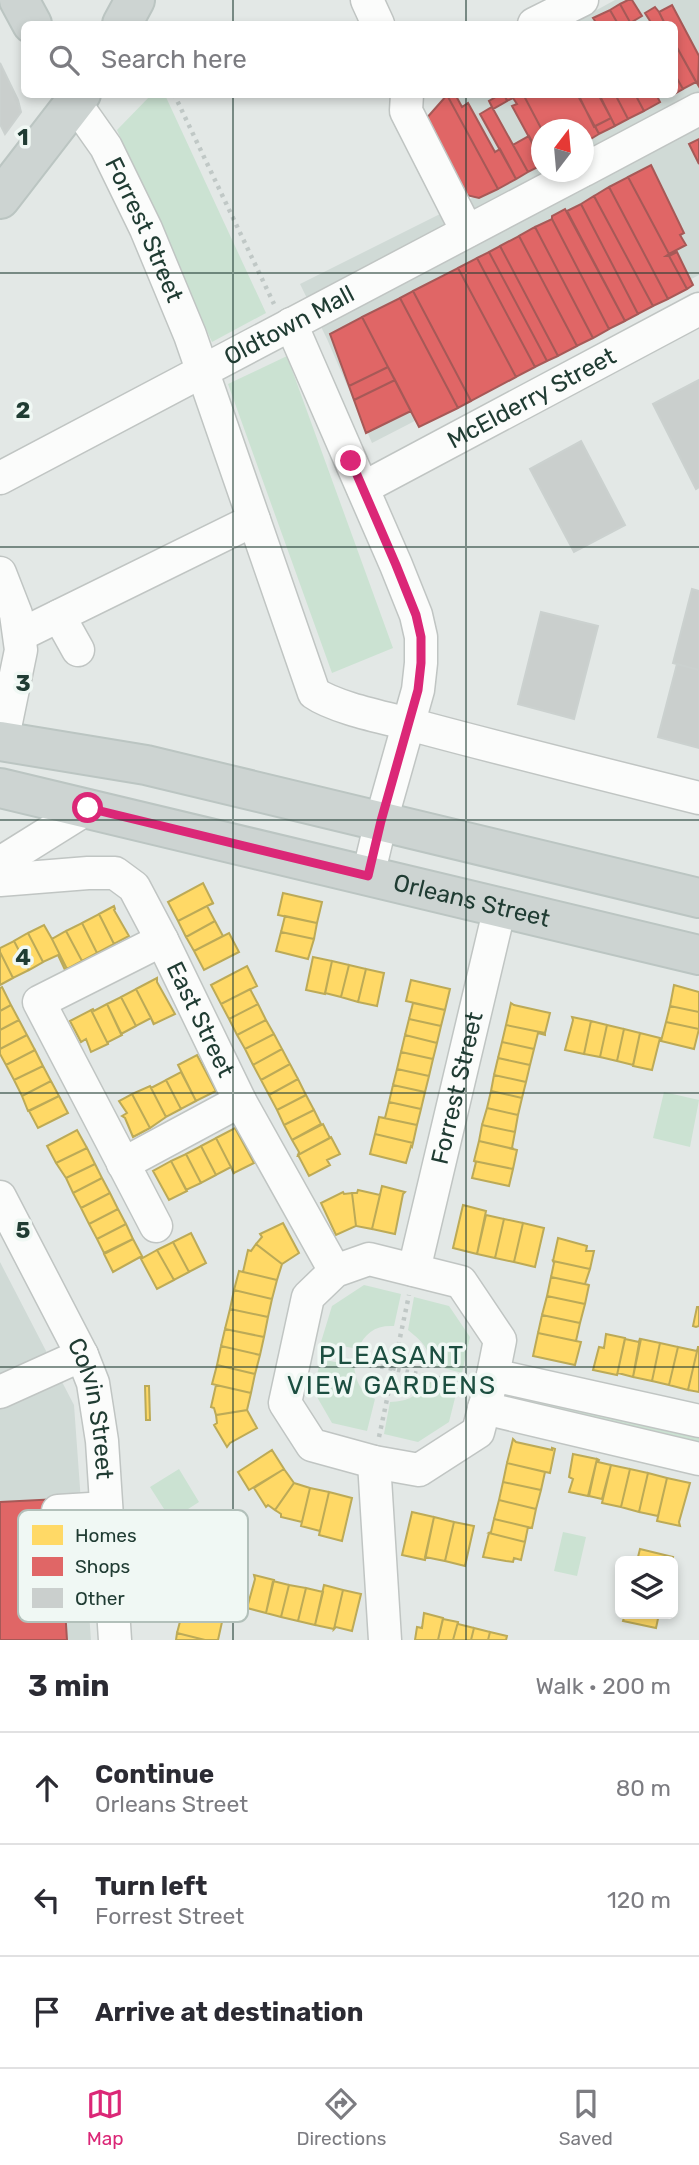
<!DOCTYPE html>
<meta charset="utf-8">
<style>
:root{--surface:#fff;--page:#f7f7f7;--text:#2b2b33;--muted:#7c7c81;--line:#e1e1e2;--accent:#db2777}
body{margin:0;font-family:Rubik,sans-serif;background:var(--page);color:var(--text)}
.controls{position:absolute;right:21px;bottom:21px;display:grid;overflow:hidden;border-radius:10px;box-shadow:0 4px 10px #0003}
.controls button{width:63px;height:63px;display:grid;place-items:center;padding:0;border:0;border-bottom:2px solid var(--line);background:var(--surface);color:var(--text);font:35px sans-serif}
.compass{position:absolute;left:531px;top:119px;width:63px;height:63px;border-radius:50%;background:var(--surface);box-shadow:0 4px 10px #0003;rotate:16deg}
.stop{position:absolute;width:21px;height:21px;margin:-16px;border:5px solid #db2777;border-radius:50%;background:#fff}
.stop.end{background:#db2777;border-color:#fff;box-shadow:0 2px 7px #0008}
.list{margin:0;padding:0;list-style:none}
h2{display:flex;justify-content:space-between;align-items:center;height:91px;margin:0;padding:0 28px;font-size:30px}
h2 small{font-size:23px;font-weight:400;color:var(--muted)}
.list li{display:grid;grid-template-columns:46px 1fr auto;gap:21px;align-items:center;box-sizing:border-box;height:112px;padding:0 28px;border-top:2px solid var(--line)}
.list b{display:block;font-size:26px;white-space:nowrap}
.list p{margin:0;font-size:23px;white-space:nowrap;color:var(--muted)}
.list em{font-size:23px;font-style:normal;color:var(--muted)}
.icon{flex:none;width:38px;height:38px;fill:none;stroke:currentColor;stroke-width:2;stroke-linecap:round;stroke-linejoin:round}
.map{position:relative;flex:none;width:699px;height:1640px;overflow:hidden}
.search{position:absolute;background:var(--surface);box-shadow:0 4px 10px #0003;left:21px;right:21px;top:21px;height:77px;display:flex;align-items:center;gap:18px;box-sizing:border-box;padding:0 24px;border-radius:10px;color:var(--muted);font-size:26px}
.sheet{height:427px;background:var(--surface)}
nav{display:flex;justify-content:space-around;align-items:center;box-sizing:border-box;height:98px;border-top:2px solid var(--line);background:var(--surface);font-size:19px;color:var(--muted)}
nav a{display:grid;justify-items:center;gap:4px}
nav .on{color:var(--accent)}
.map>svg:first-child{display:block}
.built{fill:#d0dad6;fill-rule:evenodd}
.green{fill:#cbe2d2}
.homes{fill:#ffd966;stroke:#bcaa57;stroke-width:2}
.shops{fill:#e06666;stroke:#a65957;stroke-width:2}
.building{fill:#cacfcd;stroke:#cbd1cf;stroke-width:2}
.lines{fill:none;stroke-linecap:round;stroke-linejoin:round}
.minor-casing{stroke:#c0c5c3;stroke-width:35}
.major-casing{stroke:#bbc5c2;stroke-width:42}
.path{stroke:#c0c8c6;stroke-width:4.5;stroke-dasharray:3.5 5;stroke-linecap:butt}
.minor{stroke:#fbfcfb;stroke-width:32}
.major{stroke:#cdd4d2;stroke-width:38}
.route{stroke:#db2777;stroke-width:9}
.grid{fill:none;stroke:#203c33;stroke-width:2;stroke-opacity:0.55}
.labels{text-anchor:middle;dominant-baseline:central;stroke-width:7;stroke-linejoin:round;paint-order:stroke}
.street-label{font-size:24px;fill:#203c33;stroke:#f0f8f4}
.neighbourhood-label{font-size:26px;letter-spacing:2px;fill:#1c4e40;stroke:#f0f8f4}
.key{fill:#f0f8f4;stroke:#b2c0ba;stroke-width:2}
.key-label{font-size:19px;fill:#203c33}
.grid-label{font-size:23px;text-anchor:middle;font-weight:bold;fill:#203c33;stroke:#f0f8f4;stroke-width:7;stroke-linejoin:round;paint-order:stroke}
</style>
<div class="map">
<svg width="699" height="1640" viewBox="0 0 699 1640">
<rect width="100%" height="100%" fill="#e3e8e6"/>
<path class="built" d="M615 0H699V275L372 443 327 339 300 284 492 188 442 96 445 94H674V24H571ZM542 130H584V172H542Z
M0 1262 74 1405 91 1640H0Z"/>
<path class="green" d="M151 95H165L266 313 212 342 117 130Z
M287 356 393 648 332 673 228 384Z
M664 1092 699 1100 690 1147 653 1138Z
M364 1285 401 1294 394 1326C375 1325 365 1333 358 1349L321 1342 332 1306Z
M414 1297 449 1306 470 1337 462 1373 429 1364C430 1347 420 1340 408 1330Z
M321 1359 354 1366C356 1382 360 1391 375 1399L367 1431 332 1423 313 1390Z
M426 1380 458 1386 449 1422 418 1442 384 1434 390 1402C409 1401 417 1397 426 1380Z
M517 1389 699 1427V1446L515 1400Z
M179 1469 199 1502 171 1520 150 1487Z
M563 1532 586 1537 577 1576 554 1571Z"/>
<path class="homes" d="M203 883 213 903 178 921 168 902Z
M283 893 322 902 317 923 278 915Z
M214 903 207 906 215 921 186 937 178 921 207 906Z
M114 906 115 909 114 910 129 936 114 944 99 914Z
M99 914 114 944 97 953 82 923Z
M285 916 317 923 314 939 281 932Z
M215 921 223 936 194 951 186 937Z
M82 923 97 953 82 961 66 931Z
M44 925 52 939 67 969 65 970 58 955 43 962 28 933Z
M66 931 82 961 67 969 52 939Z
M281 932 314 939 308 959 276 951Z
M28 933 43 962 29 970 14 941Z
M229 933 239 952 204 970 194 951Z
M14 941 29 970 13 978 0 952V948Z
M0 952 13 978 0 985Z
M313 957 332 961 325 994 306 990Z
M332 961 349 965 341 997 325 993Z
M349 965 366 969 358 1002 341 997Z
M247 966 257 986 221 1004 211 985Z
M366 969 384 973 377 1006 358 1002Z
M157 978V982L175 1014 154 1024 136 989Z
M411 980 450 989 445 1010 406 1001Z
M674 985 699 992V1012L670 1006Z
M2 987 11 1005 0 1011V988Z
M136 989 151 1018 154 1025 151 1018 136 1026 121 997Z
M250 989 258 1004 229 1019 221 1004Z
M121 997 136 1026 121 1034 107 1004Z
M413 1003 445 1010 441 1026 409 1019Z
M511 1003 514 1005 550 1013 545 1033 506 1025Z
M107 1004 122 1035 108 1042V1044L91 1010 93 1009 94 1011Z
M258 1004 266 1020 237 1035 229 1019Z
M11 1005 19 1020 0 1030V1011Z
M670 1006 699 1012V1029L666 1022Z
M91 1010 108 1044 91 1052 86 1039 81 1042 70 1021Z
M572 1017 591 1021 584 1054 565 1050 573 1020Z
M409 1019 441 1026 437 1043 405 1035Z
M19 1020 27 1035 0 1049V1030Z
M266 1020 274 1034 245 1049 237 1035Z
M591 1021 607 1025 600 1057 584 1054Z
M666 1022 699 1029 694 1049 661 1041Z
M506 1025 545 1033V1035L538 1033 534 1049 502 1042Z
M607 1025 624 1029 617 1061 600 1057Z
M624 1029 640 1033 633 1065 617 1061Z
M640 1033 660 1038 652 1070 633 1066Z
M274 1034 282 1049 253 1065 245 1049Z
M27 1035 35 1050 6 1065 0 1054V1049Z
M405 1035 437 1043 433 1059 401 1052Z
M502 1042 534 1049 530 1065 498 1058Z
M282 1049 290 1064 261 1080 253 1065Z
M35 1050 43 1066 14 1080 6 1065Z
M401 1052 433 1059 429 1076 397 1069Z
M197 1055 216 1091 196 1101 178 1065Z
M498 1058 530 1065 526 1082 494 1075Z
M290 1064 298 1079 269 1095 261 1080Z
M43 1066 51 1081 22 1096 14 1080Z
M397 1069 429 1076 425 1092 393 1085Z
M181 1072 196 1101 181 1109 166 1080Z
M494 1075 526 1082 522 1098 491 1091Z
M298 1079 306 1095 277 1110 269 1095Z
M166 1080 181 1109 166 1117 151 1088Z
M51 1081 59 1096 28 1111 22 1096Z
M393 1085 425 1092 421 1109 389 1102Z
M150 1086 166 1117 150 1128 132 1094Z
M491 1091 522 1098 518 1115 487 1108Z
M132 1094 150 1128 133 1137 125 1118 122 1116 127 1113 119 1101Z
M306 1095 314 1110 284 1125 277 1110Z
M59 1096 68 1113 38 1128 29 1111Z
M389 1102 421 1109 417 1125 379 1117 385 1118Z
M487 1108 518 1115 515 1132 482 1125Z
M314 1110 321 1124 292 1140 284 1125Z
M379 1117 417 1125 413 1143 375 1134Z
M323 1124 330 1138 298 1155 299 1152 292 1140Z
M482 1125 515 1132 512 1148 514 1149 479 1141Z
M235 1128 254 1163 234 1173 216 1138Z
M77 1130 87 1148 56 1163 47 1146Z
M375 1134 413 1143 412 1147 411 1146 406 1163 370 1154Z
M331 1137 340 1154 327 1160 330 1165 309 1176 298 1155Z
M216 1138 234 1173V1174L231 1167 216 1175 201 1146Z
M479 1141 517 1150 513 1169 474 1161Z
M201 1146 216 1175 201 1183 186 1154Z
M87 1148 95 1164 66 1178 56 1163Z
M186 1154 201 1183 186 1190 171 1161Z
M171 1161 187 1191 169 1200 153 1171Z
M474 1161 513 1169 509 1186 472 1178 476 1162Z
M95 1164 102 1178 73 1193 66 1178Z
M102 1178 110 1193 81 1208 73 1193Z
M382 1186 405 1192 403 1194 395 1234 372 1229Z
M358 1190 380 1195 372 1229 356 1226 352 1193H357Z
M343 1192 344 1194 352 1193 356 1226 336 1235 321 1203Z
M110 1193 118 1209 89 1224 81 1208Z
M463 1205 486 1211 477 1254 453 1248Z
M118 1209 126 1224 97 1239 89 1224Z
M486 1215 504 1219 495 1258 477 1254Z
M504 1219 523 1223 514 1262 495 1258Z
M283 1223 299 1253 282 1264 256 1244 262 1237 260 1234Z
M523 1223 544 1228 535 1267 514 1262Z
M126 1224 133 1239 104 1253 97 1239Z
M191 1233 206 1263 189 1272 173 1242Z
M558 1238 587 1246 586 1251H594L590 1269 553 1261Z
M133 1239 142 1256 113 1272 104 1254Z
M173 1242 189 1272 174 1280 157 1250Z
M256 1244 282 1264 277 1280 243 1272 248 1250 251 1251Z
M157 1250 174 1280 157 1289 141 1259Z
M553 1261 590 1269 585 1284 589 1285 551 1277 554 1263Z
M239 1271 277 1280 272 1299 234 1290Z
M551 1277 589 1285 585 1304 547 1296Z
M234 1290 272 1299 268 1317 230 1309Z
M547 1296 585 1304 580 1323 542 1315Z
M697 1307H699V1326L696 1327 693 1326Z
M230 1309 268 1317 264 1337 225 1329Z
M542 1315 580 1323 576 1341 538 1333Z
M225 1329 264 1337 260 1355 221 1346Z
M538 1333 581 1342 575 1365 533 1356Z
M606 1334 625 1338 617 1375 593 1370 599 1347 604 1348Z
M640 1338 633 1377 618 1373 617 1375 625 1339 639 1342Z
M641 1339 660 1343 652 1381 633 1377Z
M660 1343 678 1347 669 1385 652 1381Z
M221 1346 260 1355 255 1374 217 1365Z
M678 1347 697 1351 698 1347 688 1390 669 1385Z
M698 1347H699V1392L688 1390Z
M217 1365 255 1374 251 1393 212 1384Z
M216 1385 251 1393 247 1410 216 1415 214 1408 211 1407Z
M145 1386H149L150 1420H146Z
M247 1410 257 1428 230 1443 227 1447 214 1425 217 1423 216 1415Z
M513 1439 516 1442 552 1450V1448L555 1449 550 1473 507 1463Z
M272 1450 284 1469 249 1490 238 1472Z
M573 1454 597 1459 588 1496 569 1492 573 1479 569 1477Z
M597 1459 599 1460 598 1462 611 1465 602 1499 589 1496Z
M507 1463 545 1472 541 1490 503 1482Z
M611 1465 630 1469 621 1507 602 1503Z
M284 1469 294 1483 275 1510 268 1505 266 1507 254 1488Z
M630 1469 648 1473 639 1512 621 1507Z
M648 1473 667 1478 658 1516 639 1512Z
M667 1478 690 1483 679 1522 680 1526 657 1521Z
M503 1482 541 1490 536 1509 499 1500Z
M294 1483 310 1488 302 1522 281 1517V1514L275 1510Z
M310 1488 329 1492 320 1531 301 1526Z
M329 1492 352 1498 342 1541 319 1535Z
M499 1500 536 1509 532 1528 494 1519Z
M412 1512 434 1517 425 1560 402 1555Z
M434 1517 454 1522 445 1561 425 1557Z
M494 1519 528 1527 525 1542 489 1533 491 1532Z
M454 1522 474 1526 465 1566 445 1561Z
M489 1533 525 1542 521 1560 514 1558 513 1562 506 1561 483 1557Z
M640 1549 673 1557 672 1561H637Z
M254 1575 274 1580 266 1613 247 1608 255 1579Z
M273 1581 289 1585 281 1617 266 1613Z
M289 1585 306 1588 298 1621 281 1617Z
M324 1585 343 1590 334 1629 315 1625Z
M306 1588 323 1592 315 1625 298 1621Z
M343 1590 361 1594 352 1631 336 1627 334 1629Z
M179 1611 222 1622 218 1640H205L177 1633 182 1614Z
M424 1613 443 1618 438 1640H415L417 1627 422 1628Z
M625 1614H659L656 1628 623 1621Z
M443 1619 458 1622 453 1640H438Z
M458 1622V1624L474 1628 471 1640H453Z
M474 1628 490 1632 488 1640H471Z
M490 1632 507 1636 506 1640H488Z
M177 1633 205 1640H176Z"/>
<path class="shops" d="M628 0H632L642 16 632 22 633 24H631L620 4Z
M620 4 631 24H618L610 10Z
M672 5 699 56 698 85 674 42V24H665L659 12Z
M655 7 659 12 665 24H652L645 13Z
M610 10 618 24H597L593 18Z
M674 42 696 82 683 89 674 73Z
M674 73 683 89 674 94Z
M455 94 462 107 468 103 495 152 500 149 516 179 498 189 447 95Z
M501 94H504L507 101 493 109 489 101Z
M504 94H523L542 130V161L512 106 517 104 513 98 507 101Z
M523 94H577L599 134 584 143V130H542Z
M586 94H598L611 118 594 127 580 98Z
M599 94H615L628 119 615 126Z
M615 94H635L644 111 628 119Z
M635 94H656L660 102 644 111Z
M447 95 498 189 479 198 466 195 425 120Z
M492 107 528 172 516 179 480 114Z
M611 118 615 126 599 134 595 126Z
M529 136 542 161V165L528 172 513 145Z
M699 139V164L689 144Z
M651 165 684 233 680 235 686 245 669 254 628 177Z
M628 177 669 254 666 256H669L687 289 668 299 609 187Z
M609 187 668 299 653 306 594 196Z
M594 196 653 306 638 314 581 204Z
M581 204 638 314 625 321 567 211Z
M565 209 625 321 609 329 552 219V216Z
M552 219 609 329 593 338 535 227Z
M535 227 593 338 577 346 519 236Z
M519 236 577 346 558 356 500 246Z
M500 246 558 356 547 361 489 252Z
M489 252 547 361 535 367 477 258Z
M677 252 693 285 687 289 669 256Z
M477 258 535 367 516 377 458 268Z
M458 268 516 377 471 401 413 291Z
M413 291 471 401 458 408 400 298Z
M400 298 458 408 419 427 362 317Z
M362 317 388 367 349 386 330 334Z
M388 367 395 380 354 400 349 386Z
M395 380 411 411 366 433 354 400Z
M58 1499 67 1640H0V1502Z"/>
<path class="building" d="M0 63 18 100 21 112 5 134 0 124Z
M699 380V487L696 489 653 404Z
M581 441 625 525 574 552 530 469Z
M692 589 699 591V670L673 663Z
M541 612 598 626 574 719 518 704Z
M677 664 699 670V748L658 737Z"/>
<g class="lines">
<g class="minor-casing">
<g id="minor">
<path d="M367 0 378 24"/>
<path d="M534 24 582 0"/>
<path d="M407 94 406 111 467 231"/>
<path id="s1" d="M75 103 106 147 146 229 190 335 314 693C337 709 392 719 420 727 513 752 606 775 699 798"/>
<path d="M584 170 699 109"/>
<path d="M291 324 396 565 416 615 421 637V663L418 690 381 821 368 876"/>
<path id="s2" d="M0 478 580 172"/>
<path id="s3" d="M363 488 699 309"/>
<path d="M0 573 16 614 21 650 2 742"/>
<path d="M59 616 78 650"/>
<path d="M20 635 254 520"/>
<path d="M0 863 88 808"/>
<path id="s4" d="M0 880 88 873H115L134 887 162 940 240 1101 335 1271"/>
<path d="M123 1164 240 1101"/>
<path id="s5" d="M0 1197 82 1355 93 1383 102 1441 115 1640"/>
<path d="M156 1226 39 1002 162 940"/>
<path d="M369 1259 461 1282 500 1340 493 1375 478 1432 419 1470 374 1462 312 1445 285 1403 308 1297 335 1271Z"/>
<path id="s6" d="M414 1270 500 907"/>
<path d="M493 1375 699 1421"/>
<path d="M0 1392 82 1355"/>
<path d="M484 1408 699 1459"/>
<path d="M374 1462 385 1640"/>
<path d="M58 1511 106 1508"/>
<path d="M61 1545 109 1543"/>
</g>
</g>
<g class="major-casing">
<g id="major">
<path d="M19 0 32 24"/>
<path d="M122 24 135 0"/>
<path d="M0 199 81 94"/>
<path d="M0 741 146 765 699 898"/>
<path id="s7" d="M0 788 699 955"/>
</g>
</g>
<path class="path" d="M174 94 274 304
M322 1355 465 1383
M379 1437 409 1295"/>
<use href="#minor" class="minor"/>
<use href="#major" class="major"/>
</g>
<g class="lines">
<path class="route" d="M88 808 368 876 381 821 418 690 421 663V637L416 615 396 565 351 461"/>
</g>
<path class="grid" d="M233 0V24M466 0V24M233 94V1640M466 94V1640M0 273H699M0 547H699M0 820H699M0 1093H699M0 1367H699"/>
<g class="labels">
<g class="street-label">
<text stroke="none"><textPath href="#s1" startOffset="145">Forrest Street</textPath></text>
<text stroke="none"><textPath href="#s2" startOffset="327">Oldtown Mall</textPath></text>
<text stroke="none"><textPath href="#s3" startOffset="191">McElderry Street</textPath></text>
<text stroke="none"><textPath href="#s7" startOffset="485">Orleans Street</textPath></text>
<text stroke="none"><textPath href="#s4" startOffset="287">East Street</textPath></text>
<text stroke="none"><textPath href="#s6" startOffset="187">Forrest Street</textPath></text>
<text stroke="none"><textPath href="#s5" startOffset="233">Colvin Street</textPath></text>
</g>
<g class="neighbourhood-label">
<text x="392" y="1355">PLEASANT<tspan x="392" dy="30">VIEW GARDENS</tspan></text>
</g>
</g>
<rect x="18" y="1510" width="230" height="112" rx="10" class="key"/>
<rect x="32" y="1525" width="31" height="20" fill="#ffd966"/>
<rect x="32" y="1557" width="31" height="19" fill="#e06666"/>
<rect x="32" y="1588" width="31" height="20" fill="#cacfcd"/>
<g class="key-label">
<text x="75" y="1542">Homes</text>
<text x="75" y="1573">Shops</text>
<text x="75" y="1605">Other</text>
</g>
<g class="grid-label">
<text x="23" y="145">1</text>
<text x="23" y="418">2</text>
<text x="23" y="691">3</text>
<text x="23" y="965">4</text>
<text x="23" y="1238">5</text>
</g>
</svg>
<div class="controls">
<button><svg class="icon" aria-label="layers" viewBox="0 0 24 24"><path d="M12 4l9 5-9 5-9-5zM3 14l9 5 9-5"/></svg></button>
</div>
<svg class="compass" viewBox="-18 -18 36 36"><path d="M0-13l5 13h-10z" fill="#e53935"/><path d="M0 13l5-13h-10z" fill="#7c7c81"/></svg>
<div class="stop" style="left:88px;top:808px"></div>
<div class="stop end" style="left:351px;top:461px"></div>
<div class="search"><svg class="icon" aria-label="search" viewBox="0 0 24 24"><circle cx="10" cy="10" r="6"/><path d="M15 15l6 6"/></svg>Search here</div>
</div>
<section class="sheet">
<h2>3 min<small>Walk · 200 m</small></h2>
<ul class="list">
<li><svg class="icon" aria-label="ahead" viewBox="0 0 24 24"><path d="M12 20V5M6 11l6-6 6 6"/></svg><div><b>Continue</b><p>Orleans Street</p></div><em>80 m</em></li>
<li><svg class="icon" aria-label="left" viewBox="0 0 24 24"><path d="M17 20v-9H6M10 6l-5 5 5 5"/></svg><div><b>Turn left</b><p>Forrest Street</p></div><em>120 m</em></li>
<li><svg class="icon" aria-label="arrive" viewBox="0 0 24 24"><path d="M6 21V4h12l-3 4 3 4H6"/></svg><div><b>Arrive at destination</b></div></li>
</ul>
</section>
<nav>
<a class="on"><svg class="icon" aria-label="map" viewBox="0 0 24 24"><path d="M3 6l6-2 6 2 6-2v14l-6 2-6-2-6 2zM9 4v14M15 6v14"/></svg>Map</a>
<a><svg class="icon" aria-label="directions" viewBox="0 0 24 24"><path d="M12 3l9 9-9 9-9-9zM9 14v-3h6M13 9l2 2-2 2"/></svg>Directions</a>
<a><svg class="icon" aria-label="saved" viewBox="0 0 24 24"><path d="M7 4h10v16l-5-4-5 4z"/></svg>Saved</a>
</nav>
